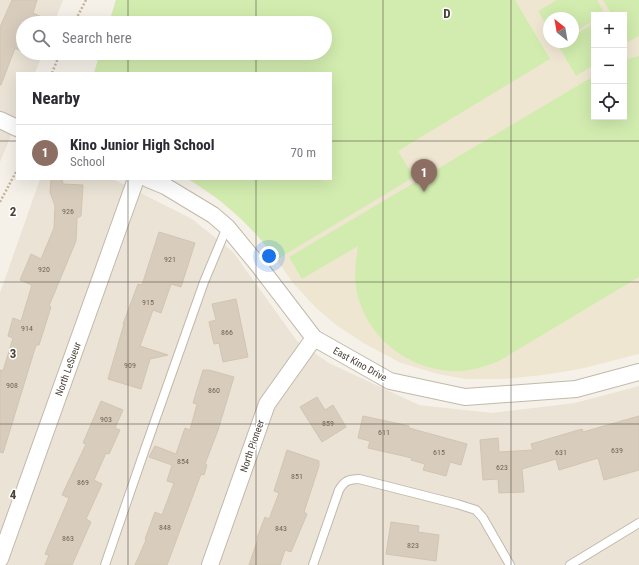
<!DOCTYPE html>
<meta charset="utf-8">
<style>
:root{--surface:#fff;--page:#f7f7f7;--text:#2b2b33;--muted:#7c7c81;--line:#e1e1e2;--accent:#d93025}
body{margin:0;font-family:"Roboto Condensed",sans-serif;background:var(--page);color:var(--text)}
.controls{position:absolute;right:12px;top:12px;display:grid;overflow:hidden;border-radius:0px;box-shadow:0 4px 16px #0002}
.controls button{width:36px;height:36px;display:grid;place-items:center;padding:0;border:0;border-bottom:1px solid var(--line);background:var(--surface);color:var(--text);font:20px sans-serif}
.compass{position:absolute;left:543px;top:12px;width:36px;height:36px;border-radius:50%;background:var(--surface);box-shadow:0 4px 16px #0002;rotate:329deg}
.you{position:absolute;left:269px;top:256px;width:14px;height:14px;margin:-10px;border:3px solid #fff;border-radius:50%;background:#1a73e8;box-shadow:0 0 0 6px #1a73e833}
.badge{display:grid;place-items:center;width:26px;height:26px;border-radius:50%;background:var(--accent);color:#fff;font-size:13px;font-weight:700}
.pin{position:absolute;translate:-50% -33px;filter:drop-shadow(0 1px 2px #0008)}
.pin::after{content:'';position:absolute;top:21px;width:14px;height:12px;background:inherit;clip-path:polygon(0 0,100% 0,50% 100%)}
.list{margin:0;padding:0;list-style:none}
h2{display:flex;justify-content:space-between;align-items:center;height:52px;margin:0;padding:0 16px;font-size:17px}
h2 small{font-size:13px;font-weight:400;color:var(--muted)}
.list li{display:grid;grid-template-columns:26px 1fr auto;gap:12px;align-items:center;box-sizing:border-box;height:56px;padding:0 16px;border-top:1px solid var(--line)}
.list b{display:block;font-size:15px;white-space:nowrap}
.list p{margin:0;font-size:13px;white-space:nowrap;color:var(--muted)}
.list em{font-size:13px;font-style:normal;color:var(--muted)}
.icon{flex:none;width:22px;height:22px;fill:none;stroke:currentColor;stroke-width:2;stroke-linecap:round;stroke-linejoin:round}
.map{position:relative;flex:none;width:639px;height:565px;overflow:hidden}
.search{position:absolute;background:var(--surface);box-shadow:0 4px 16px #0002;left:16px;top:16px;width:316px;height:44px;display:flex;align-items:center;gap:10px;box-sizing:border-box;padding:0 14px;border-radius:22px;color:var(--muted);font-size:15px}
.panel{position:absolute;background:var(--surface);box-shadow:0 4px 16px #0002;left:16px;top:72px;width:316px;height:108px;border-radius:0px}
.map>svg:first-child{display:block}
.residential{fill:#eae3d6}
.education{fill:#efe6d2;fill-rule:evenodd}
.green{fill:#d2ecaf}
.building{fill:#d8cdbd;stroke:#d3c4b0}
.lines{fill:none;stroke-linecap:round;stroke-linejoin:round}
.service-casing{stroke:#c2b9aa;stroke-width:10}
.minor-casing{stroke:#c2b9aa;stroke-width:18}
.path{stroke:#c4b49b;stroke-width:2.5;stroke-dasharray:2 2;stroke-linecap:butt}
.service{stroke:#fff;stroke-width:8}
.minor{stroke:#fff;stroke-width:16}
.grid{fill:none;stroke:#4a4236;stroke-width:1;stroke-opacity:0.55}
.labels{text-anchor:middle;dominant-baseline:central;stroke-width:3;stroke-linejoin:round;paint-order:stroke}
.number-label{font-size:8px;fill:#6e6558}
.street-label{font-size:10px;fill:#4a4236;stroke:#fff}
.grid-label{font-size:13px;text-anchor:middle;font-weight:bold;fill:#4a4236;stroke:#fff;stroke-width:3;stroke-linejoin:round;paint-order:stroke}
</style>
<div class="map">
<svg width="639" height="565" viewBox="0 0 639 565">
<rect width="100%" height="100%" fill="#f5f1e9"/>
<path class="residential" d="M0 0H63L54 23H23V53H43L35 73H17V121L0 162Z
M40 179H111L117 181 192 219 233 252 297 341 329 363 419 405 492 413 575 403 639 386V565H0V293Z"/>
<path class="education" d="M116 0H639V354L580 369 543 375 506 379H466L438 374 401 363 365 344 336 325 316 308 293 283 274 256 257 235 241 219 218 199 188 179H331V73H94L100 53H325V23H109ZM594 15H624V117H594ZM549 18H573V42H549Z"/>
<path class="green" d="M116 0H515L550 59 398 151 414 177 276 260C254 227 222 199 188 179H331V73H94L100 53H325V23H109Z
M557 0H597L605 14 603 15H594V20L573 33V18H549V30L538 11Z
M603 0H639V36L628 42 624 35V15H612Z
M594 23V65L576 76 558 45 562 42H573V36Z
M639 56V277L499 361C484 367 469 372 452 371 406 369 364 335 356 288 354 273 356 261 358 246L302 279 289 257 594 76V117H624V60Z"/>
<path class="building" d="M12 0H37L33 13 55 23H23V52L15 48 1 85H0V27Z
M51 179H62L63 184 83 185 81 216 77 218 76 241 49 306 51 307 39 345H36L3 453 0 452V370L3 371 13 338 8 336 13 318 21 321 32 285 20 280 31 254 41 259 54 228 55 206 50 192Z
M159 232 195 243 181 287 171 284 161 313 153 310 140 346 168 355 150 359 141 389 108 379 124 324H123L138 284 142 285Z
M236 299 248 357 223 362 219 343 214 344 209 322 216 320 212 304Z
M203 370H209L234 377 218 430 205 464 207 465 204 475 201 474 167 565H135L146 540 145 539 155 512 162 515 174 483 167 481 172 465 149 457 155 446 176 454 185 428 190 430 197 404 193 403Z
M317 397 325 410 333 405 346 427 322 442 300 407Z
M101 401 123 410 115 428 120 430 109 454 106 453 94 480 102 484 86 519 91 522 72 565H45L49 555 45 554 69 498 62 495 86 444 83 443Z
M363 416 409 426V428L467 444 461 465 450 462 446 476 423 470 425 464 411 460 412 458 368 448 370 441 358 438Z
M639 416V470L604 480 598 458 559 470 556 459 522 469 524 492 499 493 498 479 483 480 480 440 498 438 499 452 533 450 531 444 582 429 583 432Z
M287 450 319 461V466L304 512 307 514 291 552 285 550 280 565H249L258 539 257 538 265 517 269 519 279 493 274 491Z
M391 522 419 526 418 532 439 535 436 561 386 554Z"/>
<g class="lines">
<g class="service-casing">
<path id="service" d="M105 565 145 449 204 282 227 227
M313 565 339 490C345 480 348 480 359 479L457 504 476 510 483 518 510 565
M570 565 639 523"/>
</g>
<g class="minor-casing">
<path id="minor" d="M0 120 17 128
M148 179 165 186 213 215 227 227 259 266 314 338 390 381 465 397 576 389 639 372
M0 559 136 179
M210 565 267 404 314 338"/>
</g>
<path class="path" d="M74 23 86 0
M52 73 60 53
M0 202 17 170"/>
<use href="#service" class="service"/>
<use href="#minor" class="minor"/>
</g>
<path class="grid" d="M128 0V23M256 0V23M383 0V565M511 0V565M128 53V73M256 53V73M0 141H17M331 141H639M128 179V565M256 179V565M0 282H639M0 424H639"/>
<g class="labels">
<g class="number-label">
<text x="68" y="211">926</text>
<text x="170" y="259">921</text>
<text x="44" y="269">920</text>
<text x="148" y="302">915</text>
<text x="27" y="328">914</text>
<text x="227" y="332">866</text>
<text x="130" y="365">909</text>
<text x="12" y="385">908</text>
<text x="214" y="390">860</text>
<text x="106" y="419">903</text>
<text x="328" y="423">859</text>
<text x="384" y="432">611</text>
<text x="617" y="450">639</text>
<text x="439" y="452">615</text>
<text x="561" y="452">631</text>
<text x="183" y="461">854</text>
<text x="502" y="467">623</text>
<text x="297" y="476">851</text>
<text x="83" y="482">869</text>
<text x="165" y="527">848</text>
<text x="281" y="528">843</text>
<text x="68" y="538">863</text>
<text x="413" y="545">823</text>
</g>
<g class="street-label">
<text transform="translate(360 364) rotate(29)">East Kino Drive</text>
<text transform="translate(68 369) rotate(-70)">North LeSueur</text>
<text transform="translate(252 446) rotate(-71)">North Pioneer</text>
</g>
</g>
<g class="grid-label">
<text x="447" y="18">D</text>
<text x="13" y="216">2</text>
<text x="13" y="358">3</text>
<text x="13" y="499">4</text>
</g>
</svg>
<div class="controls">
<button>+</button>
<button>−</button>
<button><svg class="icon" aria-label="locate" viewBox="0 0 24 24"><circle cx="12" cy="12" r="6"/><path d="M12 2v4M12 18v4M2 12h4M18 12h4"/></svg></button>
</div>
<svg class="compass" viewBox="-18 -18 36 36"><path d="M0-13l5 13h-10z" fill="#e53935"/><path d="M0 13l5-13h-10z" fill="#7c7c81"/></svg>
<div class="you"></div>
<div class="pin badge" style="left:424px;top:192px;background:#8d6e63">1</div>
<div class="search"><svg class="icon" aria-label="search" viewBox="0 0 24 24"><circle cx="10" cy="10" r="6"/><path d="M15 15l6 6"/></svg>Search here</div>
<section class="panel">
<h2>Nearby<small></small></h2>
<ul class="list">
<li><span class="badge" style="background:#8d6e63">1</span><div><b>Kino Junior High School</b><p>School</p></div><em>70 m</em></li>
</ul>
</section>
</div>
